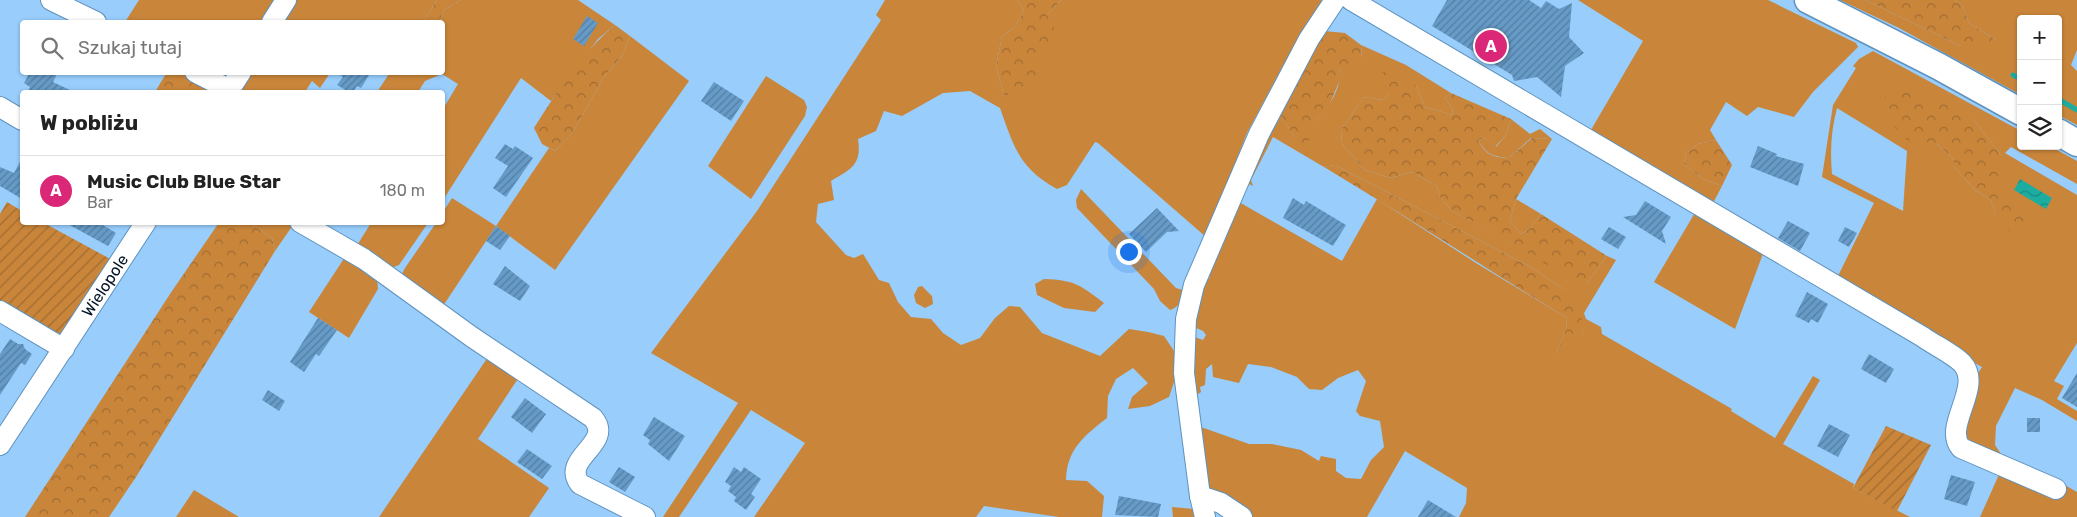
<!DOCTYPE html>
<html lang="pl">
<meta charset="utf-8">
<style>
:root{--surface:#fff;--page:#f2f2f2;--text:#222;--muted:#767676;--line:#e0e0e0;--accent:#db2777}
body{margin:0;font-family:Rubik,sans-serif;background:var(--page);color:var(--text)}
.controls{position:absolute;right:15px;top:15px;display:grid;overflow:hidden;border-radius:5px;box-shadow:0 1px 4px #0004}
.controls button{width:45px;height:45px;display:grid;place-items:center;padding:0;border:0;border-bottom:1px solid var(--line);background:var(--surface);color:var(--text);font:25px sans-serif}
.you{position:absolute;left:1128px;top:251px;width:18px;height:18px;margin:-12px;border:4px solid #fff;border-radius:50%;background:#1a73e8;box-shadow:0 0 0 8px #1a73e833}
.badge{display:grid;place-items:center;width:32px;height:32px;border-radius:50%;background:var(--accent);color:#fff;font-size:16px;font-weight:700}
.pin{position:absolute;translate:-50% -50%;border:2px solid #fff;box-shadow:0 1px 5px #0006}
.list{margin:0;padding:0;list-style:none}
h2{display:flex;justify-content:space-between;align-items:center;height:65px;margin:0;padding:0 20px;font-size:21px}
h2 small{font-size:16px;font-weight:400;color:var(--muted)}
.list li{display:grid;grid-template-columns:32px 1fr auto;gap:15px;align-items:center;box-sizing:border-box;height:70px;padding:0 20px;border-top:1px solid var(--line)}
.list b{display:block;font-size:19px;white-space:nowrap}
.list p{margin:0;font-size:16px;white-space:nowrap;color:var(--muted)}
.list em{font-size:16px;font-style:normal;color:var(--muted)}
.icon{flex:none;width:28px;height:28px;fill:none;stroke:currentColor;stroke-width:2;stroke-linecap:round;stroke-linejoin:round}
.map{position:relative;flex:none;width:2077px;height:517px;overflow:hidden}
.search{position:absolute;background:var(--surface);box-shadow:0 1px 4px #0004;left:20px;top:20px;width:425px;height:55px;display:flex;align-items:center;gap:12px;box-sizing:border-box;padding:0 18px;border-radius:5px;color:var(--muted);font-size:19px}
.panel{position:absolute;background:var(--surface);box-shadow:0 1px 4px #0004;left:20px;top:90px;width:425px;height:135px;border-radius:5px}
.map>svg:first-child{display:block}
.grass{fill:#c9853a;fill-rule:evenodd}
.forest{fill:url(#forest-crowns)}
.garden{fill:url(#garden-furrows)}
.water{fill:url(#water-waves)}
.lines{fill:none;stroke-linecap:round;stroke-linejoin:round}
.stream{stroke:#1dada0;stroke-width:5}
.building{fill:url(#building-hatch)}
.minor-casing{stroke:#5f93be;stroke-width:22}
.major-casing{stroke:#5f93be;stroke-width:29}
.minor{stroke:#fff;stroke-width:20}
.major{stroke:#fff;stroke-width:26}
.labels{text-anchor:middle;dominant-baseline:central;stroke-width:4;stroke-linejoin:round;paint-order:stroke}
.street-label{font-size:16px;fill:#021425;stroke:#98cdfc}
</style>
<div class="map">
<svg width="2077" height="517" viewBox="0 0 2077 517">
<defs>
<pattern id="forest-crowns" width="20" height="18" patternUnits="userSpaceOnUse" patternTransform="scale(1.25)"><rect width="20" height="18" fill="#c9853a"/><path d="M2 6a3 3 0 1 1 6 0M12 15a3 3 0 1 1 6 0" fill="none" stroke="#a16c31"/></pattern>
<pattern id="garden-furrows" width="10" height="10" patternUnits="userSpaceOnUse" patternTransform="scale(1.25)"><rect width="10" height="10" fill="#c9853a"/><path d="M-1 1l2-2M0 10L10 0M9 11l2-2" fill="none" stroke="#a16c31"/></pattern>
<pattern id="water-waves" width="16" height="10" patternUnits="userSpaceOnUse" patternTransform="scale(1.25)"><rect width="16" height="10" fill="#1dada0"/><path d="M0 5q4-4 8 0t8 0" fill="none" stroke="#178c82"/></pattern>
<pattern id="building-hatch" width="6" height="6" patternUnits="userSpaceOnUse" patternTransform="scale(1.25)"><rect width="6" height="6" fill="#679bc7"/><path d="M-1 1l2-2M0 6l6-6M5 7l2-2" fill="none" stroke="#537da1"/></pattern>
</defs>
<rect width="100%" height="100%" fill="#98cdfc"/>
<path class="grass" d="M139 0H279L265 22H125Z
M292 0H437L423 22H278Z
M461 0H578L615 25 598 39 551 101 521 78 443 200V109L458 84 442 74 425 81 418 92H377L389 74 387 73 411 75 413 73 442 72V22H439L444 10Z
M885 0H1018L1024 11 1014 28 1002 36 996 66 1004 96 1039 45 1047 15 1061 0H1322L1300 34 1247 133 1206 237 1098 143 1095 142 1067 185 1057 189C1019 168 1014 147 1000 108L970 91 943 93 902 116 884 111 876 131 858 139C862 165 851 169 831 181L834 200 818 204 816 222 846 255 854 258 863 254 879 280 889 283 898 302 911 317 931 319 943 333 961 345 980 338 995 318 1009 306 1020 307 1042 333 1100 356 1129 329 1148 332 1164 336 1178 357 1175 379 1169 397 1150 406 1128 409 1132 397 1148 383 1133 368 1116 379 1108 396 1107 418C1084 436 1067 449 1066 480L1087 481 1104 496 1102 517H1059L984 506 976 517H754L805 443 751 410 679 517H663L738 403 651 353 757 211 881 20 876 15Z
M1578 0H1768L1856 43 1858 47 1813 92 1794 117 1758 107 1747 116 1726 102 1710 130 1716 140 1698 144 1686 153 1684 164 1703 179 1722 186 1711 207 1588 135 1643 41Z
M1840 0H1865L1961 46 1998 41 1969 23 1963 7 1955 0H2077V50L2071 65 2077 71V125L2058 115V19H2021V95L1899 28Z
M630 36 689 81 555 270 496 226 441 309 403 280 402 274 405 268 436 223 442 222 443 212 452 198 496 226 549 148 555 151 573 132 604 77 622 56Z
M1361 45 1406 65 1451 93 1445 98 1453 109 1452 115 1425 107 1416 86 1390 94 1383 100 1364 97 1341 130 1342 144 1365 170 1390 178 1412 172 1437 186 1440 197 1452 211 1587 283 1607 256 1616 260 1584 313 1586 319 1601 327 1602 334 1732 409 1731 411 1775 438 1813 376 1820 380 1783 444 1854 484 1853 488 1910 517H1459L1466 503 1467 488 1405 451 1367 517H1250L1206 489 1198 426 1249 444H1272L1301 450 1319 461 1321 456 1336 459V471L1346 478 1361 479 1371 460 1384 447 1380 421 1360 416 1356 411 1366 381 1358 370 1338 378 1322 390 1309 389 1297 377 1271 367 1248 364 1239 383 1213 377 1212 364 1206 369 1205 385 1200 387 1201 392 1198 394 1194 391 1192 336 1203 340 1206 335 1203 331 1192 326 1204 279H1209L1212 267 1239 202 1342 261 1377 199 1476 263 1567 318 1566 329 1556 353 1584 331 1563 289 1531 267 1335 165 1324 167 1273 137 1251 180 1253 186 1247 183 1276 108 1295 138C1318 121 1343 96 1340 66L1362 58Z
M1873 51 2021 131V146H2050L2077 161V184L2011 147 2005 153 2077 195V343L2054 381 2064 386 2057 399 2077 411V421L2042 400 2015 388 1996 426 1995 445 2005 460 1962 439 1975 378 1982 367 1947 348 1836 280 1874 203 1822 177 1833 105 1856 68 1853 66 1859 59ZM1837 108 1907 151 1903 211 1832 174C1830 152 1831 130 1837 108ZM1973 119 2002 156V199L1996 215 1991 200 1975 190 1954 167V160L1936 143Z
M247 73H330L320 88 312 81 305 92H235Z
M766 76 804 100 807 107 805 116 751 199 708 166Z
M1511 119 1530 134 1540 129 1552 139 1531 138 1509 158C1492 156 1487 155 1478 140L1485 138 1496 147 1506 135Z
M1081 189 1176 288 1186 291C1183 300 1179 307 1170 310L1160 301 1154 289 1077 208 1076 200Z
M1516 199 1541 214 1529 229 1521 234 1510 221Z
M1696 211 1764 251 1735 329 1654 282Z
M250 223H290L293 225 275 251 272 238Z
M371 223H428L399 265 391 268 354 250Z
M345 257 377 278 378 289 349 338 309 312Z
M1044 279C1075 280 1080 285 1104 303L1095 312 1064 308 1037 295 1035 284Z
M922 286 932 296 933 304 925 308 916 303 914 295 918 287Z
M487 354 521 374 478 439 549 488 529 517H379L486 360Z
M2001 470 2063 484 2077 492V517H1980Z
M194 490 239 517H176Z
M1172 507 1194 509 1198 517H1173Z"/>
<path class="forest" d="M437 0H461L444 10 439 22H423Z
M1018 0H1061L1047 15 1054 28 1049 46H1039L1037 82 1004 96 996 66 1002 36 1014 28 1024 11Z
M1865 0H1955L1963 7 1969 23 1998 41V50L1961 46Z
M615 25 630 36 622 56 604 77 573 132 555 151 542 144 534 128C557 92 582 52 615 25Z
M1324 31 1345 33 1361 45 1362 58 1353 68 1340 66 1341 77 1329 106 1311 126 1309 141 1303 144 1295 138 1276 108Z
M1388 69 1416 86 1425 107 1452 115 1453 109 1445 98 1451 93 1511 119 1506 135 1495 147 1485 138 1478 140C1486 155 1492 157 1509 158L1532 138 1552 139 1516 199 1510 221 1521 234 1529 229 1541 214 1607 256 1587 283H1577L1509 242 1452 211 1440 197 1437 186 1412 172 1390 178 1365 170 1342 144 1341 130 1364 97 1383 100 1390 94 1372 84 1379 74Z
M167 72 183 73 214 88 216 92H155Z
M1901 88 1949 106 1973 119 2002 156V199L2031 216V221L2023 233 2011 232 1996 215 1991 200 1975 190 1954 167V160L1936 143 1907 140 1890 122 1883 108 1885 96Z
M1716 140 1732 165 1722 186 1703 179 1684 164 1686 153 1698 144Z
M1335 165 1531 267 1563 289 1579 308 1584 331 1565 354 1556 353 1566 329 1567 318C1485 268 1406 216 1324 167Z
M223 223H250L272 238 275 251 136 477 109 517H25L172 291 218 224Z"/>
<path class="garden" d="M7 202 22 211V222L44 223 114 261 66 334H57L0 301V214Z
M1886 426 1931 445 1897 511 1853 488Z"/>
<path class="water" d="M2020 179 2052 198 2046 209 2014 190Z"/>
<g class="lines">
<path class="stream" d="M2013 75 2021 79
M2058 99 2077 110"/>
</g>
<path class="building" d="M1447 0H1529L1541 8 1546 1 1559 9 1572 3 1569 37 1584 53 1565 66 1561 97 1537 77 1514 81 1512 75 1432 26Z
M587 16 598 23 584 46 573 39Z
M30 72H58L53 82 74 92H28L30 87 24 83Z
M336 72H371L361 88 357 86 353 92H349L337 85 343 77Z
M714 82 744 101 731 121 701 101Z
M505 144 513 149 515 146 533 158 506 197 493 188 508 166 495 158Z
M1758 146 1777 154 1776 156 1804 164 1798 186 1750 167Z
M22 158V199L0 186V167L14 173Z
M1293 198 1304 205 1306 201 1346 225 1333 246 1283 218Z
M1645 201 1671 217 1662 231 1666 244 1623 217 1636 215Z
M1157 208 1179 231 1167 232 1146 252 1129 234Z
M1788 221 1810 233 1800 251 1778 238Z
M64 222H98L116 233 108 246Z
M496 226 510 236 500 250 486 241Z
M1609 227 1626 237 1618 249 1601 239Z
M1845 227 1857 233 1849 247 1838 241Z
M505 266 530 286 520 301 493 284Z
M1807 292 1828 304 1818 323 1811 319 1809 323 1795 316Z
M318 318 337 330 319 356 316 354 304 372 290 362Z
M10 339 18 344H23L25 349 32 354 25 365 21 363 0 395V354Z
M1869 354 1894 369 1886 383 1861 369Z
M2077 373V407L2062 398Z
M268 390 285 401 279 411 262 400Z
M525 398 546 414 532 433 511 417Z
M654 417 685 436 669 461 648 444 650 440 643 435Z
M2027 418H2040V432H2027Z
M1829 424 1850 435 1838 457 1817 446Z
M527 449 552 466 542 479 517 462Z
M619 467 635 477 625 492 609 482Z
M734 467 741 472 744 467 761 479 751 494 755 497 746 510 734 501 736 497 728 491 731 486 725 482Z
M1951 475 1975 482 1967 506 1944 499Z
M1119 496 1161 504 1158 517 1115 515Z
M1428 500 1456 517H1418Z"/>
<g class="lines">
<g class="minor-casing">
<g id="minor">
<path d="M51 0 96 22"/>
<path d="M1351 0 1923 337C1934 345 1953 354 1962 363 1984 387 1942 426 1961 448L2056 489"/>
<path d="M272 22 286 0"/>
<path d="M195 72 230 90"/>
<path d="M228 92 241 72"/>
<path d="M0 107 22 120"/>
<path d="M300 222 364 259 472 337 593 418C615 444 560 458 580 484L645 517"/>
<path d="M0 311 64 349"/>
<path id="s1" d="M0 445 146 222"/>
<path d="M1200 496 1221 503 1242 517"/>
<path d="M1205 517 1200 496 1184 373 1186 319 1194 285 1259 134 1309 39 1335 0"/>
</g>
</g>
<g class="major-casing">
<path id="major" d="M1808 0 1938 66 2021 112
M2058 132 2077 143"/>
</g>
<use href="#minor" class="minor"/>
<use href="#major" class="major"/>
</g>
<g class="labels">
<g class="street-label">
<text stroke="none"><textPath href="#s1" startOffset="191">Wielopole</textPath></text>
</g>
</g>
</svg>
<div class="controls">
<button>+</button>
<button>−</button>
<button><svg class="icon" aria-label="layers" viewBox="0 0 24 24"><path d="M12 4l9 5-9 5-9-5zM3 14l9 5 9-5"/></svg></button>
</div>
<div class="you"></div>
<div class="pin badge" style="left:1491px;top:46px">A</div>
<div class="search"><svg class="icon" aria-label="search" viewBox="0 0 24 24"><circle cx="10" cy="10" r="6"/><path d="M15 15l6 6"/></svg>Szukaj tutaj</div>
<section class="panel">
<h2>W pobliżu<small></small></h2>
<ul class="list">
<li><span class="badge">A</span><div><b>Music Club Blue Star</b><p>Bar</p></div><em>180 m</em></li>
</ul>
</section>
</div>
